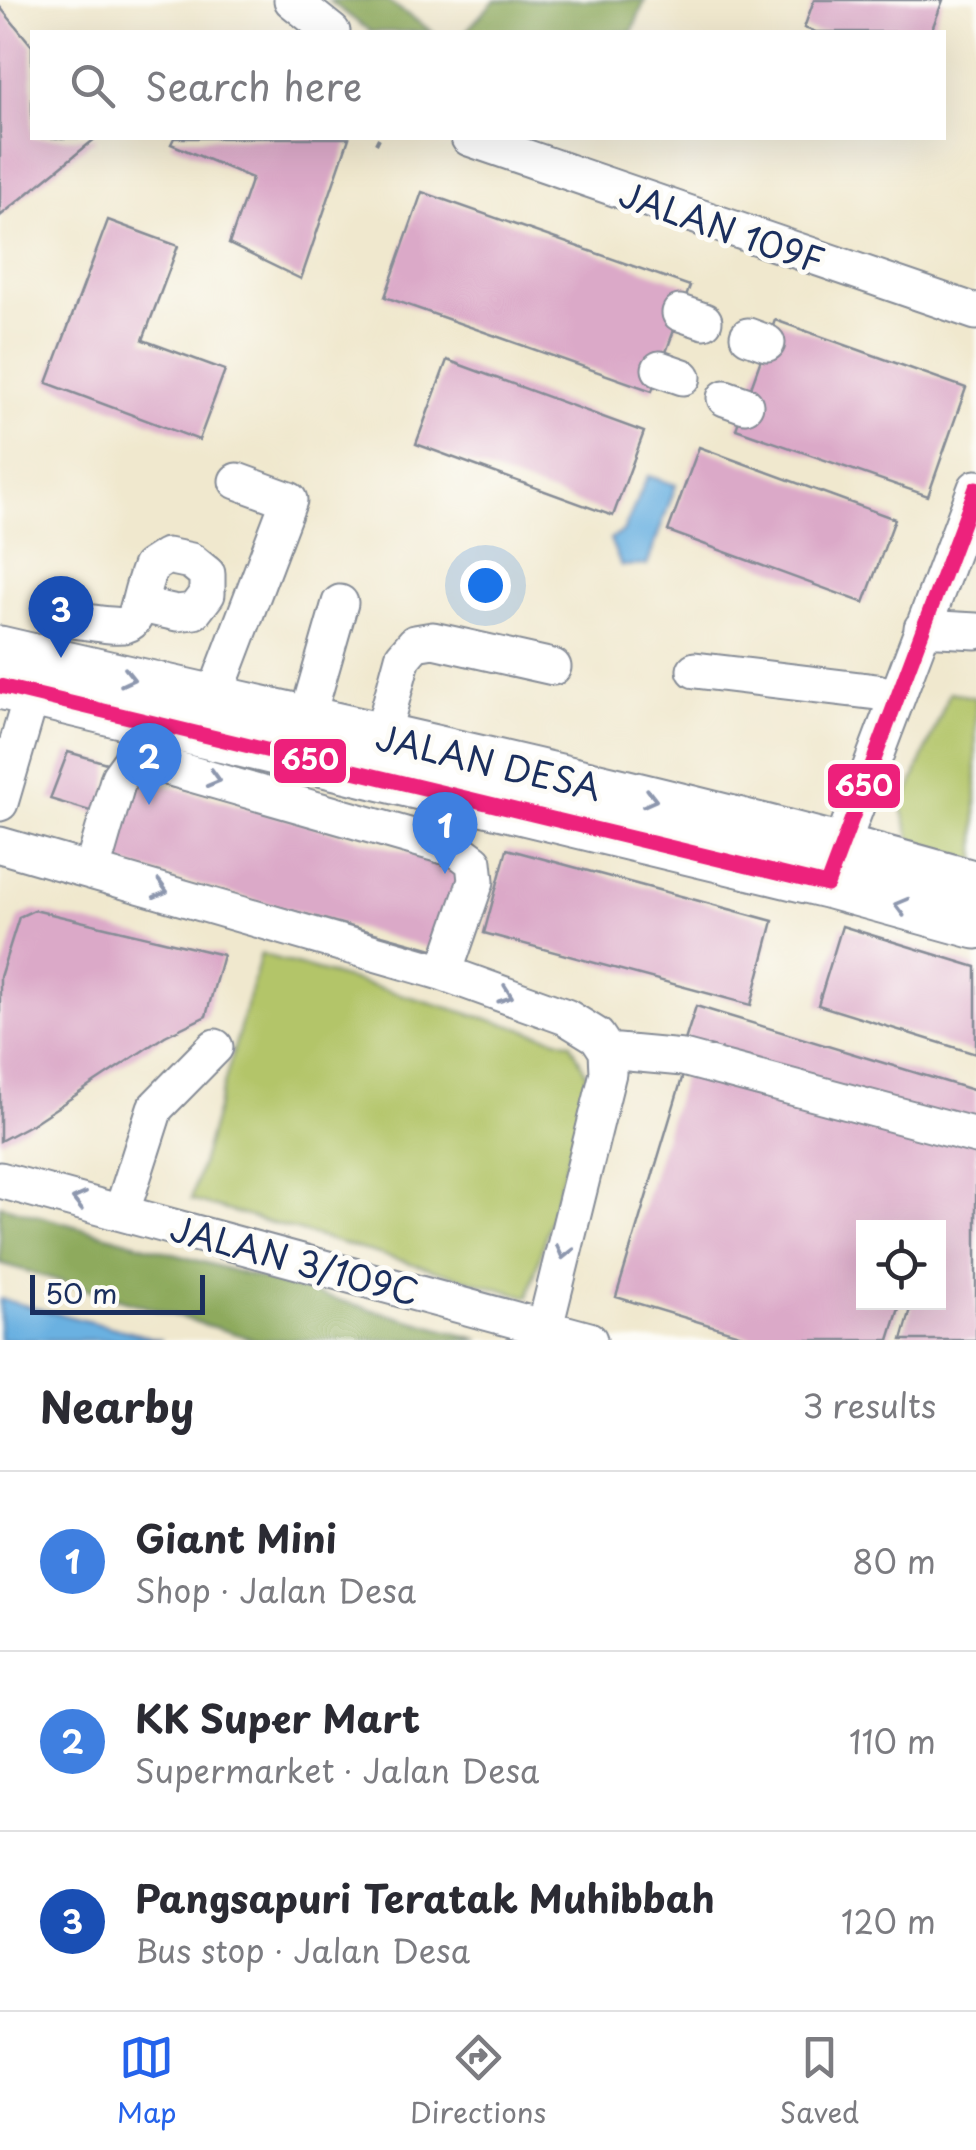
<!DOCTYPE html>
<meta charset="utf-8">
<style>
:root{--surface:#fff;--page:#f7f7f7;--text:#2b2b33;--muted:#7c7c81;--line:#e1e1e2;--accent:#2563eb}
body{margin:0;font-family:"Playpen Sans",sans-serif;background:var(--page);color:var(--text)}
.controls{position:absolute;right:30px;bottom:30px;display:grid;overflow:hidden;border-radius:0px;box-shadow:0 10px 40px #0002}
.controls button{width:90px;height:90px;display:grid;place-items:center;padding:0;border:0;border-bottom:2px solid var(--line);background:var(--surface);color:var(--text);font:50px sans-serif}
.scale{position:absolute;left:30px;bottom:25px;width:175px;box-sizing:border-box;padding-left:10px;border:5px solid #1b2f5e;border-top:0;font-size:28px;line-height:35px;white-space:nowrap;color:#1b2f5e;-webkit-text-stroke:8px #fdfcf7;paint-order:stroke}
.you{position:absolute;left:485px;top:585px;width:35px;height:35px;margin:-25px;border:8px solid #fff;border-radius:50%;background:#1a73e8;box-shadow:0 0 0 15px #1a73e833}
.badge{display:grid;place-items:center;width:65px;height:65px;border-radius:50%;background:var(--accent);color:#fff;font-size:32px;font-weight:700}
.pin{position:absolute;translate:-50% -82px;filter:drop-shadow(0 2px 5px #0008)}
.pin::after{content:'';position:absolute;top:52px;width:35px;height:30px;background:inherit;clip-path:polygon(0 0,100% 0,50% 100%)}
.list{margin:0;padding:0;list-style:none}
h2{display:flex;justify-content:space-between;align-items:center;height:130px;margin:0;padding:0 40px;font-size:42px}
h2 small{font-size:32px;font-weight:400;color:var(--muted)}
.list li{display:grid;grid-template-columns:65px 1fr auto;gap:30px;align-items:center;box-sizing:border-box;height:180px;padding:0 40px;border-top:2px solid var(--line)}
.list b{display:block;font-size:38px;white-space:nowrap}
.list p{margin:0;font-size:32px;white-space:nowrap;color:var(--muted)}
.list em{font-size:32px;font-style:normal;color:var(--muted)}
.icon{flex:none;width:55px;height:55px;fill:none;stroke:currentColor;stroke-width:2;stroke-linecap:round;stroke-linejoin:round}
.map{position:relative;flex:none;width:976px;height:1340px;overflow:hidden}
.search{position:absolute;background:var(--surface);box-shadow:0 10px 40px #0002;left:30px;right:30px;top:30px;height:110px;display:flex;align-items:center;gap:25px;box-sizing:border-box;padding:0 35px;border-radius:0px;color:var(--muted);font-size:38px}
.sheet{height:670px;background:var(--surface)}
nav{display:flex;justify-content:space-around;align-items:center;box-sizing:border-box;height:140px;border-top:2px solid var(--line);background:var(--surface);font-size:28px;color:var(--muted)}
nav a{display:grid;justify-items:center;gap:5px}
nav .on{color:var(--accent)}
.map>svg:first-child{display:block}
.green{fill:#b3c569;stroke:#677a64;stroke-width:2.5}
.forest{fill:#8eaa5d;stroke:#546c5e;stroke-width:2.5}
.water{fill:#6bb1e1;stroke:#4370a0;stroke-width:2.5}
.building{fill:#dba9c8}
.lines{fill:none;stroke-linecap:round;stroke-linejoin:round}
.minor-casing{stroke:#868c96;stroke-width:39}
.major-casing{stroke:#868c96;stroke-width:49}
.path{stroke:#868c96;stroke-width:4;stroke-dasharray:8 8;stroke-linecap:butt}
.minor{stroke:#fff;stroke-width:35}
.major{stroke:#fff;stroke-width:45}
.bus-1-casing{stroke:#fdfcf7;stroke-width:22}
.bus-1{stroke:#ed207b;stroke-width:15}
.oneway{stroke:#8d97ae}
.labels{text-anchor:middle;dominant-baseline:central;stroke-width:10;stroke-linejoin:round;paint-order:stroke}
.street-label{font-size:35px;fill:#1b2f5e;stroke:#fdfcf7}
.line-badge{stroke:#fdfcf7;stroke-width:4}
.badge-label{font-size:28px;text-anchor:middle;font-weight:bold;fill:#fff}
</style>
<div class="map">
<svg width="976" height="1340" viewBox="0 0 976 1340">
<rect width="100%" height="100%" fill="#fdfcf7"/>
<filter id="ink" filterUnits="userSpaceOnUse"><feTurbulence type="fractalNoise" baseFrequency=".01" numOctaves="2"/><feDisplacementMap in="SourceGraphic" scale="20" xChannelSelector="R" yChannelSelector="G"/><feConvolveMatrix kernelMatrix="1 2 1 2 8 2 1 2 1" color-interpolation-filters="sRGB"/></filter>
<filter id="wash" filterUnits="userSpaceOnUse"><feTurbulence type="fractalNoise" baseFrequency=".0048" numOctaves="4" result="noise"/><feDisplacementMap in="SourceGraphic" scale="40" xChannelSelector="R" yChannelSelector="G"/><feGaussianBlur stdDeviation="2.25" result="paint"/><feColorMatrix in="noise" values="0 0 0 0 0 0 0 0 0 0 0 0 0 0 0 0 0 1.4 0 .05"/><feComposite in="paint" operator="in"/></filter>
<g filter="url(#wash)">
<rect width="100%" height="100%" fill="#f0e8ce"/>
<path class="green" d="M950 692 976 698V863L912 844 902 808Z
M261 954 571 1043 590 1081 528 1297 191 1200Z"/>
<path class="forest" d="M328 0H386L433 32H371Z
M495 0H645L632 32H465Z
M0 1205 480 1340H256L0 1263Z"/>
<path class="water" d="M648 476 676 485 647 565 621 566 610 539 623 532Z
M0 1299 142 1335 162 1340H0Z"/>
<g id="blocks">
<path class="building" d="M814 0H943L931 32H816L804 28Z
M0 7 32 46V138H96L0 216Z
M174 138H349L301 279 229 244 252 178 171 144Z
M422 192 690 286 652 391 385 297Z
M108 220 178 246 143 340 225 370 199 440 47 383Z
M775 320 966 388 928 496 736 429Z
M447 360 644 432 613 516 416 444Z
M699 447 895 519 864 603 668 531Z
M68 752 110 764 103 815 50 799Z
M136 777 463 868 440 951 113 861Z
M507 849 773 921 751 1005 484 933Z
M34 910 223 955 206 1016 165 1036 32 1124 0 1141V977L19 917Z
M842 926 976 967V1054L818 1005Z
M696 1006 976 1091V1340H902L913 1302H938V1228H864V1302H901L889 1340H759L616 1297 689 1055 681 1053Z"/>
</g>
</g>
<g filter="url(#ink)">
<use href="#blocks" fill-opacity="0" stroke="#868c96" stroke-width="2.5"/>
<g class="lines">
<g class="minor-casing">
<path id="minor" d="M292 0 332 32
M469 138 976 312
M680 313 704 321
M748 336 767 343
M660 369 683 377
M725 398 745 405
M74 620C151 632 127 628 150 567L167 556 191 561 207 574V594L194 611 177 613 141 605
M922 628 976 631
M695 670 877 692 896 698
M214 697 289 500 237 481
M307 718 340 603
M382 735 403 657 415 643 433 640 553 667
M0 803 39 670
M0 845 444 973 566 1017 597 1036 607 1051 608 1073 545 1327
M92 870 119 777 130 762 139 759 458 850 474 862 476 881 444 973
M832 870 976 488
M607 1051 683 1058 976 1136
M0 1180 589 1340
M122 1211 155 1108 215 1047"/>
</g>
<g class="major-casing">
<path id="major" d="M0 649C326 725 654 792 976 884
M0 686 827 885 976 926"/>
</g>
<path class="path" d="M376 144 379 138"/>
<use href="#minor" class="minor"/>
<use href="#major" class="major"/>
<g class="bus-1-casing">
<path id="bus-1" d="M0 686 827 885 976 488"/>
</g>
<use href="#bus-1" class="bus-1"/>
</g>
<defs><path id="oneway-chevron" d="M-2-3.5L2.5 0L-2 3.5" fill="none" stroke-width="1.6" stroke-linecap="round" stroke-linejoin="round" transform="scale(2.5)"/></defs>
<g class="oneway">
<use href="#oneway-chevron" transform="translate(128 678) rotate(13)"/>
<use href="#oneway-chevron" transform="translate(214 779) rotate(16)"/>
<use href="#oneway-chevron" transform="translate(650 799) rotate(14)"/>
<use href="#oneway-chevron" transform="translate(161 890) rotate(16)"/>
<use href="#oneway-chevron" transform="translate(901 906) rotate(-165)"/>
<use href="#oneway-chevron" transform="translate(506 995) rotate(20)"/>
<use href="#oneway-chevron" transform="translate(79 1200) rotate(-166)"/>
<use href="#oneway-chevron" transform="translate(564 1252) rotate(104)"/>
</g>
</g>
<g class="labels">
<g class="street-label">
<text transform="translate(722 226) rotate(19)">JALAN 109F</text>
<text transform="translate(489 761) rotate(13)">JALAN DESA</text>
<text transform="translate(295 1259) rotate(15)">JALAN 3/109C</text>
</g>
</g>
<g class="line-badge">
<rect x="272" y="737" width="76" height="48" rx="10" fill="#ed207b"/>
<rect x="826" y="762" width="76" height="48" rx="10" fill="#ed207b"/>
</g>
<g class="badge-label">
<text x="310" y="770">650</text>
<text x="864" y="796">650</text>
</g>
</svg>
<div class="controls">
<button><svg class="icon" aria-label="locate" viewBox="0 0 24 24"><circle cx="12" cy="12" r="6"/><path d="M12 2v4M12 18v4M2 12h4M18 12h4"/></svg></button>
</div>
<div class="scale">50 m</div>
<div class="you"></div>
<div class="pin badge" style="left:445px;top:874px;background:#3f7fe0">1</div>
<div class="pin badge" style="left:149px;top:805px;background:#3f7fe0">2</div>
<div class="pin badge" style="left:61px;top:658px;background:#1a4fb4">3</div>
<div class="search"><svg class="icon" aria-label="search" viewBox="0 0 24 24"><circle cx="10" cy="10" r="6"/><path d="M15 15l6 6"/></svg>Search here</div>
</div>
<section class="sheet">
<h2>Nearby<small>3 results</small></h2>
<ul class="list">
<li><span class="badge" style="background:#3f7fe0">1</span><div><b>Giant Mini</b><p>Shop · Jalan Desa</p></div><em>80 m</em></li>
<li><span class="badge" style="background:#3f7fe0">2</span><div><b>KK Super Mart</b><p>Supermarket · Jalan Desa</p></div><em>110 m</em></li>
<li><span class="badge" style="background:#1a4fb4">3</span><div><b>Pangsapuri Teratak Muhibbah</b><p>Bus stop · Jalan Desa</p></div><em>120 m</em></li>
</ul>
</section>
<nav>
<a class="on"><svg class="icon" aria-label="map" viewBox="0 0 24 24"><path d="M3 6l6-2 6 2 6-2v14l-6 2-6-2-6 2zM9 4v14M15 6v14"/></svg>Map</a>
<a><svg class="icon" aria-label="directions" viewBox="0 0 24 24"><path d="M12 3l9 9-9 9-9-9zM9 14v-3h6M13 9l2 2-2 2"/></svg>Directions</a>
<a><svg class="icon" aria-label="saved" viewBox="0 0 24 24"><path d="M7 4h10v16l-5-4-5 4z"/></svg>Saved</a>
</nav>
